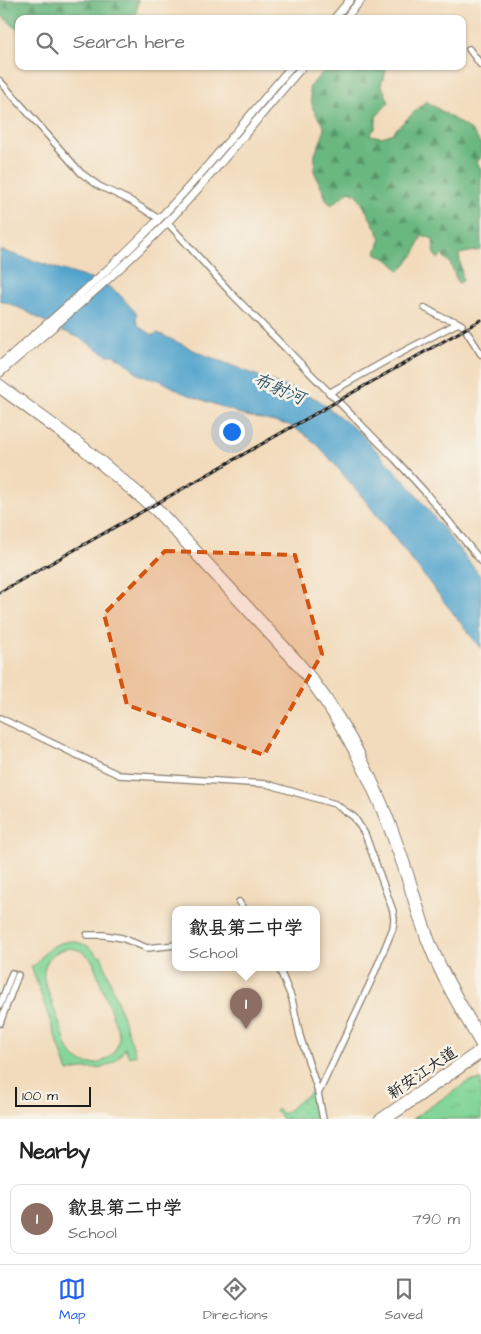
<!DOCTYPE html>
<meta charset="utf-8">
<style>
:root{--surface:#fff;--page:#f2f2f2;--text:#222;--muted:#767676;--line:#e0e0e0;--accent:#2563eb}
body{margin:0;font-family:"Architects Daughter","LXGW WenKai TC",sans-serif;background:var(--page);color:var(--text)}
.scale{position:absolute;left:15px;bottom:12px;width:76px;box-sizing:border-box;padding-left:5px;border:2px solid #1c1c1c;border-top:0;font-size:14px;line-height:18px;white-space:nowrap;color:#1c1c1c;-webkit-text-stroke:4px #f7f3e8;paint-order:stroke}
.you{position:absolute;left:231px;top:431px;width:18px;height:18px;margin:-12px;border:4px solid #fff;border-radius:50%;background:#1a73e8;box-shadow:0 0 0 8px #1a73e833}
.badge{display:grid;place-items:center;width:32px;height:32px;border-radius:50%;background:var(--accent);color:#fff;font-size:16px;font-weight:700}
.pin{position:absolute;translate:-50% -41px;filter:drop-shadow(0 1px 2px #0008)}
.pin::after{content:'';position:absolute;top:26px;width:18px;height:15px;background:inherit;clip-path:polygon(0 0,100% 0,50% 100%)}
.popup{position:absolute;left:172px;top:906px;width:148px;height:65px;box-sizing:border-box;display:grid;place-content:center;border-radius:10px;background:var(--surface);filter:drop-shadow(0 1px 4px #0005);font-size:16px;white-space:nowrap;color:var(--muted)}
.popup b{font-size:19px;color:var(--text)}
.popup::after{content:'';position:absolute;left:50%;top:100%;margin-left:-10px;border:10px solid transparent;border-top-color:var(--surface)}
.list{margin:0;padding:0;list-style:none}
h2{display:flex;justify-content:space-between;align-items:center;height:65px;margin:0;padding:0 20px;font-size:21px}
h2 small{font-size:16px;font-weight:400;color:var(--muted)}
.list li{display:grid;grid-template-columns:32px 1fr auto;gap:15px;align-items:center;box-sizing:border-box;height:70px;margin:0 10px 10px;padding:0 10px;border:1px solid var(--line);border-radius:10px}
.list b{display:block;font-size:19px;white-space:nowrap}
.list p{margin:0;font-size:16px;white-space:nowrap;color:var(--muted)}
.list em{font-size:16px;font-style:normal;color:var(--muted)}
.icon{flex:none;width:28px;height:28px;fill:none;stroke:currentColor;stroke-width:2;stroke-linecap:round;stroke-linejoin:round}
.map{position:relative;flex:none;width:481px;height:1119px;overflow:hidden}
.search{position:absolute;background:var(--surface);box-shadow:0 1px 4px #0004;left:15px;right:15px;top:15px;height:55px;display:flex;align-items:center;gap:12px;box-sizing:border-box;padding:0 18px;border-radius:10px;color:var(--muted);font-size:19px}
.sheet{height:145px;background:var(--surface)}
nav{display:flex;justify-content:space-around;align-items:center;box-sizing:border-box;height:70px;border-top:1px solid var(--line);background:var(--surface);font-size:14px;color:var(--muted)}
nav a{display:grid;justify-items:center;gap:2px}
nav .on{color:var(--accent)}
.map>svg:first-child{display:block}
.grass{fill:url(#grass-dots);stroke:#50795a}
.forest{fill:url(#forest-firs);stroke:#436a4e}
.park{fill:url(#park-tufts);stroke:#50795a}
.garden{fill:#83d698;stroke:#50795a;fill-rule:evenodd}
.water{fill:#52a4cd;stroke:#376074}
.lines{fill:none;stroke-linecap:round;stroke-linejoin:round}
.minor-casing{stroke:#877c6c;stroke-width:8}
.major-casing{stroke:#877c6c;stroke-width:9}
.minor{stroke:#fff;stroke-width:5.5}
.major{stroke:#fff;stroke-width:7}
.rail-casing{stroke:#1c1c1c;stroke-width:3}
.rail{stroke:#f7f3e8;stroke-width:1;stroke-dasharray:4;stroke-linecap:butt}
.marked{fill:#d4530e;fill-opacity:0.2;stroke:#d4530e;stroke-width:4;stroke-dasharray:10 6;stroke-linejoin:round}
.labels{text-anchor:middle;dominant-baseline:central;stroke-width:5;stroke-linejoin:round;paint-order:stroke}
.street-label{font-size:16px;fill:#1c1c1c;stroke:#f7f3e8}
.water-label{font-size:18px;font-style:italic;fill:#34596c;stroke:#f7f3e8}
</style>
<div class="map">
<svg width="481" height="1119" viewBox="0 0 481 1119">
<defs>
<pattern id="grass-dots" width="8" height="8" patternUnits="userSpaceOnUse" patternTransform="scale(1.25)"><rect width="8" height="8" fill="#83d698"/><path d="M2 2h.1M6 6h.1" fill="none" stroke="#71b782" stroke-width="1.8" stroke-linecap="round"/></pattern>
<pattern id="forest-firs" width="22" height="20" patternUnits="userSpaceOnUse" patternTransform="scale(1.25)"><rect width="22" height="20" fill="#6ab780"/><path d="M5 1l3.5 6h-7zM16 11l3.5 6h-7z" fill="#569468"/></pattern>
<pattern id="park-tufts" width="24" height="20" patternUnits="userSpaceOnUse" patternTransform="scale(1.25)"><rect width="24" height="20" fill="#83d698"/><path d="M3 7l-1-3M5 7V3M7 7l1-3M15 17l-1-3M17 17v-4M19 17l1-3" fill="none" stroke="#71b782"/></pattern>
</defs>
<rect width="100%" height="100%" fill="#f7f3e8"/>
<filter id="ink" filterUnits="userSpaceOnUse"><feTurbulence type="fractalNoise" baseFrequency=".02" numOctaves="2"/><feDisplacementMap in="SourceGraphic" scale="10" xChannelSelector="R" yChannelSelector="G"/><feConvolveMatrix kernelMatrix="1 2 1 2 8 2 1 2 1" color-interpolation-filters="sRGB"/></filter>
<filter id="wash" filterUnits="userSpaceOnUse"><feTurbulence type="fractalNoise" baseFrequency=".0096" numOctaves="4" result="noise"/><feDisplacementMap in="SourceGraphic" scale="20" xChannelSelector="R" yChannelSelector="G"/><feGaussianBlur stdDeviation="1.12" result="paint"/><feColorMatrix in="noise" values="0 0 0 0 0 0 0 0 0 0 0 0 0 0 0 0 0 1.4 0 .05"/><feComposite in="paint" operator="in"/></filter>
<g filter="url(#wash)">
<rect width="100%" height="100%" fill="#f2dbbc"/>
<path class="grass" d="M311 1092 317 1108 318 1119H282L275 1110 277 1108 283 1114Z"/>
<path class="forest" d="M0 0H138L136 16 133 19H19V31L0 14Z
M328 66H356L361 70 367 71 387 66 385 75 381 84 389 102 376 117V127L370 135 381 137 391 134 426 101 472 131 481 144V158L476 161 481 169V250L459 254 463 281 458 283 450 263 442 255 438 259 434 254 433 239 422 235 415 253 400 271 390 261 376 253 381 238 357 194 349 191 333 204H330L327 201 314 171 315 154 323 135 324 127 313 109 309 88Z"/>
<path class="park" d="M481 1080V1119H412L469 1081Z"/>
<path class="garden" d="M74 941 88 946 99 956 101 955 136 1055 129 1057 125 1048C109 1077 92 1064 68 1072L31 966C38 964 38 962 42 956 50 946 61 941 74 941ZM69 948C79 949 87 953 93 962L119 1034C119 1045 115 1054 105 1060 94 1067 78 1064 71 1053 66 1047 65 1038 62 1031 56 1014 50 996 44 979 42 963 52 951 69 948Z"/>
<path class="water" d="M0 250 103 283 119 294 137 314C133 325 145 330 153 335L158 333 200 353 317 399 360 433 411 488 481 577V649L364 499 319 446 304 434 289 425 246 416 181 392 162 381 138 374 130 366 114 355H107L80 338 58 329 22 309 0 300Z"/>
</g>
<g filter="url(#ink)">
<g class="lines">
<g class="minor-casing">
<path id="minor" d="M469 49 481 65
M0 81 81 173 99 186 131 201 159 219
M167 222 231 293 395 459 425 492 481 561
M425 308 441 317 455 321 462 325
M467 332 481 354
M329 393 391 358 458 323
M0 718 119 775 267 784 335 804 354 817 365 834 393 911 394 919 393 928 372 979 318 1094
M239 902 244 910
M87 935H104L122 938 147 948 176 945
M279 968 292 999 300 1036 317 1088 323 1119
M0 1005 12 973
M0 1023 18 975"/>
</g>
<g class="major-casing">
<path id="major" d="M334 19 350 0
M345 19 361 0
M0 365C53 318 108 272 157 221 205 172 247 118 292 66
M0 373C54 326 110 280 161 229 211 178 256 120 303 66
M0 383 85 446 159 508 297 658C346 714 379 784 403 854 414 884 421 915 433 945 446 977 464 1006 481 1036
M0 390 82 450 155 512 293 662C341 718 374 788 398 857 409 887 416 918 428 947 442 983 462 1015 481 1048
M378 1119 481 1048
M389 1119 481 1055"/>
</g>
<use href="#minor" class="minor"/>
<use href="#major" class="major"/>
<g class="rail-casing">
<path id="rail" d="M0 592 481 320"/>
</g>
<use href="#rail" class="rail"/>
</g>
</g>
<path class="marked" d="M165 551 295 555 322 654 264 755 127 705 104 614Z"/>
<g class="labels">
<g class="street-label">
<text transform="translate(422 1073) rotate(-34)">新安江大道</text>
</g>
<g class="water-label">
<text transform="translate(279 389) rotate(23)">布射河</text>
</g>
</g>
</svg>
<div class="scale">100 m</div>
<div class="you"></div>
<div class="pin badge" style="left:246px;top:1029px;background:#8d6e63">1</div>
<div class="popup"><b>歙县第二中学</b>School</div>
<div class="search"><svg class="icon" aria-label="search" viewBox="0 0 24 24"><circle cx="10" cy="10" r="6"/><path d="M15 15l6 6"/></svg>Search here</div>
</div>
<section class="sheet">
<h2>Nearby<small></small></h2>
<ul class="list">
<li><span class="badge" style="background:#8d6e63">1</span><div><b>歙县第二中学</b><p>School</p></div><em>790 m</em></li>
</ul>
</section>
<nav>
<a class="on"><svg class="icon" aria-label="map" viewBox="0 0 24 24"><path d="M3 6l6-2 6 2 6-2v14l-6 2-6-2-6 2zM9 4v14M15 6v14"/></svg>Map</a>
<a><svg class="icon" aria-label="directions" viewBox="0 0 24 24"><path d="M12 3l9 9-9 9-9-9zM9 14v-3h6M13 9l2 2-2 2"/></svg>Directions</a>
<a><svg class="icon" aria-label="saved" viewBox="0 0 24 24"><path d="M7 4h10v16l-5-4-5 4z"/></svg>Saved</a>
</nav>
